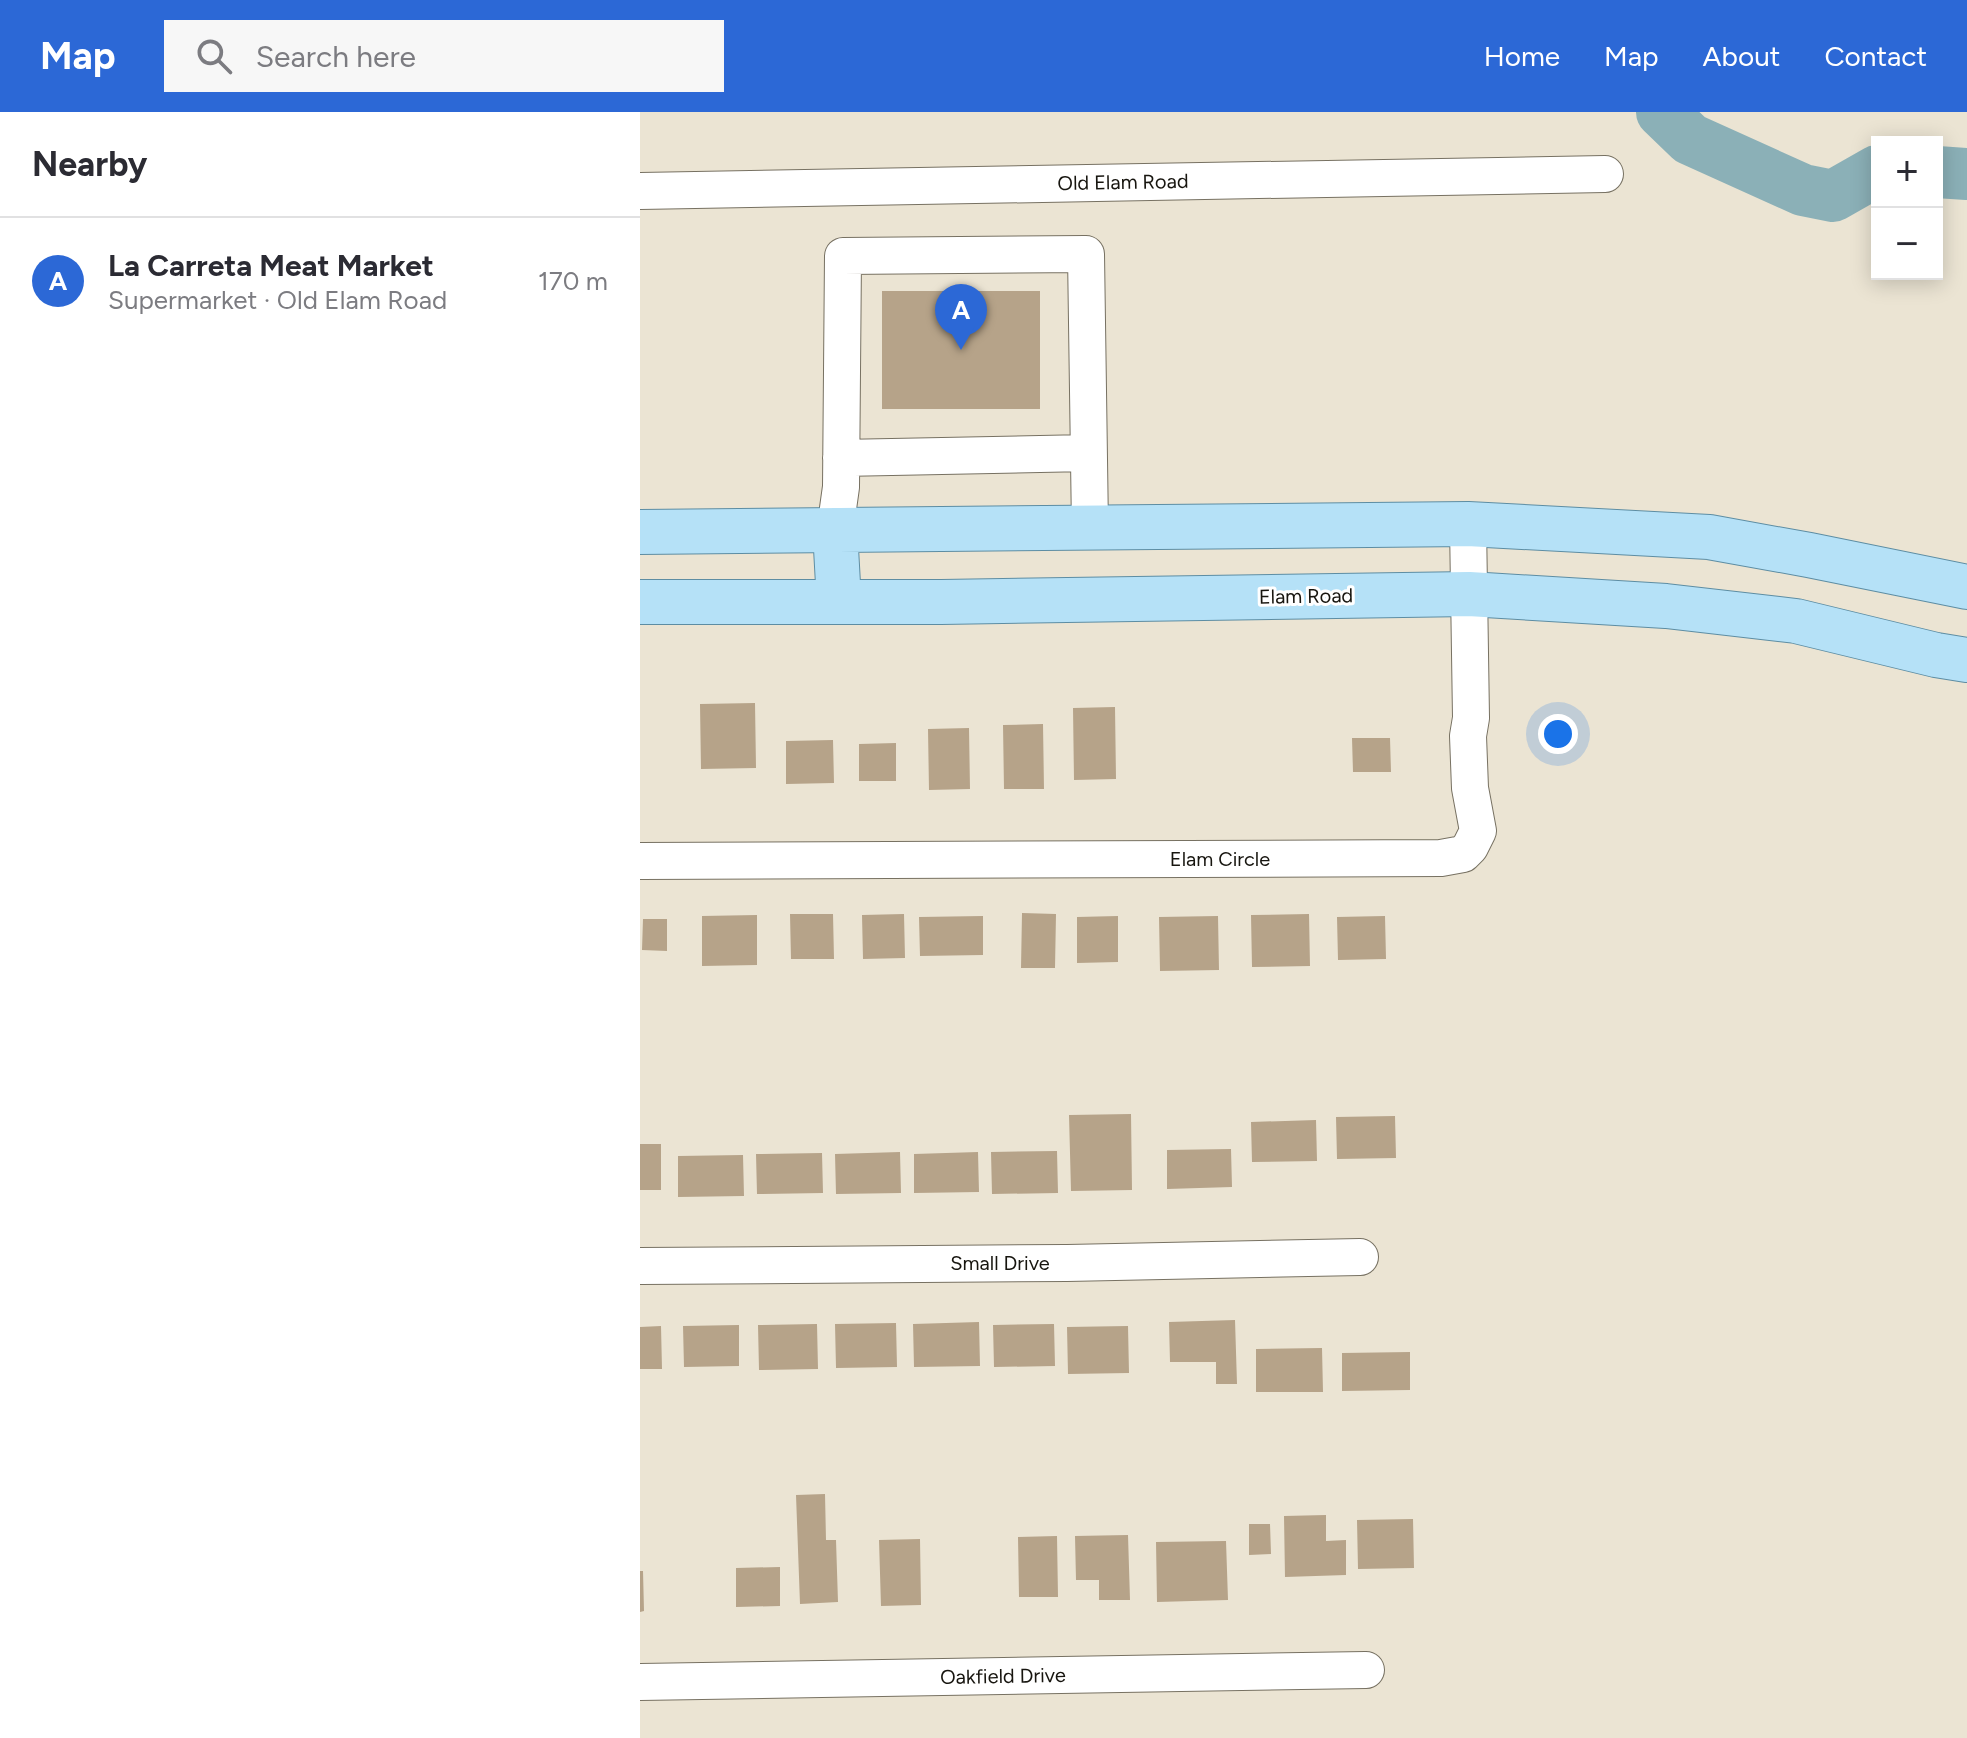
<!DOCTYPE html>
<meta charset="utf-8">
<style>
:root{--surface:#fff;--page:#f7f7f7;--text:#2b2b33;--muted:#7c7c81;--line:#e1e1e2;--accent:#2c68d6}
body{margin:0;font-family:Figtree,sans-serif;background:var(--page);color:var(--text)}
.controls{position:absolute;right:24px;top:24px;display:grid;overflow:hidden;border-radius:0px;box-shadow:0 4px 20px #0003}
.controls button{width:72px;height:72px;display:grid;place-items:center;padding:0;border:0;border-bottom:2px solid var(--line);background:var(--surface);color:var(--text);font:40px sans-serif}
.you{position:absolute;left:918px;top:622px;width:28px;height:28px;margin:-20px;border:6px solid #fff;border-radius:50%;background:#1a73e8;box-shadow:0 0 0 12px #1a73e833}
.badge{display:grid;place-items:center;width:52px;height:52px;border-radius:50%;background:var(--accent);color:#fff;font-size:26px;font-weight:700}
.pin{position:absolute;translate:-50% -66px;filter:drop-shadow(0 2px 4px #0008)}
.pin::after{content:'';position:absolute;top:42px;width:28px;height:24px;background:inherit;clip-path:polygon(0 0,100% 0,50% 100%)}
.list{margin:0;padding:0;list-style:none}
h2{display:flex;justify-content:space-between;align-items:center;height:104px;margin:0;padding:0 32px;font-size:34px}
h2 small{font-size:26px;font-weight:400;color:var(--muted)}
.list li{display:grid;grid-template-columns:52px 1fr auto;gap:24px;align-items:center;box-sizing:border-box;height:128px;padding:0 32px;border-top:2px solid var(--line)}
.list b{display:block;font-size:30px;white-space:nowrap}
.list p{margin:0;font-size:26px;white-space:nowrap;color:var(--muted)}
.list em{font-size:26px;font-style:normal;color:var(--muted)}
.icon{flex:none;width:44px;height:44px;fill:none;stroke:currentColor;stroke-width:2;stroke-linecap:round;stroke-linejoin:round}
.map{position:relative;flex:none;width:1327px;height:1626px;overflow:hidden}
header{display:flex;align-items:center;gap:48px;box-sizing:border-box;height:112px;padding:0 40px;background:var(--accent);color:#fff}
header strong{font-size:38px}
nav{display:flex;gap:44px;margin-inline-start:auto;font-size:28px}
.search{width:560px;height:72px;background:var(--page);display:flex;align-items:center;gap:20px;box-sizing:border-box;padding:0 28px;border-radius:0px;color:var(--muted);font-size:30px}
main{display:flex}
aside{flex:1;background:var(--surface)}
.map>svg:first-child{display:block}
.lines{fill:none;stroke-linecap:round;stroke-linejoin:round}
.river{stroke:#8bb0b7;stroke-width:52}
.building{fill:#b6a389}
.minor-casing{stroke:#777162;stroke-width:38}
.major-casing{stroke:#5d8da3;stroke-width:46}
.minor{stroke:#fff;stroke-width:36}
.major{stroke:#b5e1f7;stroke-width:44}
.labels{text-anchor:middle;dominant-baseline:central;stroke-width:6;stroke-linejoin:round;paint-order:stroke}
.street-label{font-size:20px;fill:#17150f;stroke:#fff}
</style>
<header>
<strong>Map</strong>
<div class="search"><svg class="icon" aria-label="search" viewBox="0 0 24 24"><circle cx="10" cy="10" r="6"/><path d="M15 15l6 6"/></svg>Search here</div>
<nav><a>Home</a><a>Map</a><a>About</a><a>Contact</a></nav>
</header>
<main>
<aside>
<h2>Nearby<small></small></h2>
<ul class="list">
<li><span class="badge">A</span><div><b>La Carreta Meat Market</b><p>Supermarket · Old Elam Road</p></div><em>170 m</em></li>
</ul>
</aside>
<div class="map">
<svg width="1327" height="1626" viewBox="0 0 1327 1626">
<rect width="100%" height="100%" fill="#ebe4d3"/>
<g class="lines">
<path class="river" d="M1022 0 1050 27 1163 78 1193 84 1237 59
M1297 60 1327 62"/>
</g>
<path class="building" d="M242 179H400V297H242Z
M115 591 116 656 61 657 60 592Z
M475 595 476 667 434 668 433 596Z
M403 612 404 677H364L363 613Z
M329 616 330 677 289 678 288 617Z
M712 626H750L751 660H713Z
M193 628 194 671 146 672V629Z
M256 631V669H219V632Z
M382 801 416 802 415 856H381Z
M150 802H193L194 847H151Z
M264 802 265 846 223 847 222 803Z
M669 802 670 854 612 855 611 803Z
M117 803V853L62 854V804Z
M343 804V843L280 844 279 805Z
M478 804V850L437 851V805Z
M578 804 579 858 520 859 519 805Z
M745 804 746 847 698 848 697 805Z
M3 807H27V839L2 838Z
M491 1002 492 1078 431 1079 429 1003Z
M755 1004 756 1046 697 1047 696 1005Z
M676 1008 677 1049 612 1050 611 1010Z
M0 1032H21V1078H0Z
M591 1037 592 1075 527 1077V1038Z
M417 1039 418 1081 352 1082 351 1040Z
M260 1040 261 1081 196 1082 195 1042Z
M338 1040 339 1080 274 1081V1042Z
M182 1041 183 1081 117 1082 116 1042Z
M103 1043 104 1084 38 1085V1044Z
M595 1208 597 1272H576V1250H530L529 1210Z
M339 1210 340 1254 274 1255 273 1212Z
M256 1211 257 1255 196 1256 195 1212Z
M177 1212 178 1257 119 1258 118 1213Z
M414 1212 415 1254 354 1255 353 1213Z
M99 1213V1254L44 1255 43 1214Z
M21 1214 22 1257H0V1215Z
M488 1214 489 1261 428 1262 427 1215Z
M682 1236 683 1280H616V1237Z
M770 1240V1278L702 1279V1241Z
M185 1382 186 1428H196L198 1490 160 1492 156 1383Z
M686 1403V1429L706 1428V1463L645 1465 644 1404Z
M773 1407 774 1456 718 1457 717 1408Z
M609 1412H630L631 1442 609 1443Z
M488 1423 490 1488H459V1468H436L435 1424Z
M417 1424 418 1485H379L378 1425Z
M280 1427 281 1493 241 1494 239 1428Z
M586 1429 588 1488 517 1490 516 1430Z
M140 1455V1494L96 1495V1456Z
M0 1459H3L4 1499 0 1500Z"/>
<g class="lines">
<g class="minor-casing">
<path id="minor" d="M0 79 965 62
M201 346 448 341
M195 418 201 375 203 144 446 142 450 416
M0 749 801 746 823 742 830 735 838 719 830 676 828 624 831 606 828 412
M0 1154 427 1151 720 1145
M0 1570 726 1558"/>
</g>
<g class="major-casing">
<path id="major" d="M195 418 199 490
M0 420 828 412 1069 425 1169 443 1327 475
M0 490H301L829 482 1026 494 1156 509 1296 543 1327 548"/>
</g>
<use href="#minor" class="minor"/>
<use href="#major" class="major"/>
</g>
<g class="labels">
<g class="street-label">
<text transform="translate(483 70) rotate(-1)">Old Elam Road</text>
<text transform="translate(666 484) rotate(-1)">Elam Road</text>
<text x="580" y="747">Elam Circle</text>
<text x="360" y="1151">Small Drive</text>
<text transform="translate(363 1564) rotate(-1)">Oakfield Drive</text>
</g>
</g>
</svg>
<div class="controls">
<button>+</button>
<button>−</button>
</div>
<div class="you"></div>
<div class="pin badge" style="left:321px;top:238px">A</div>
</div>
</main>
